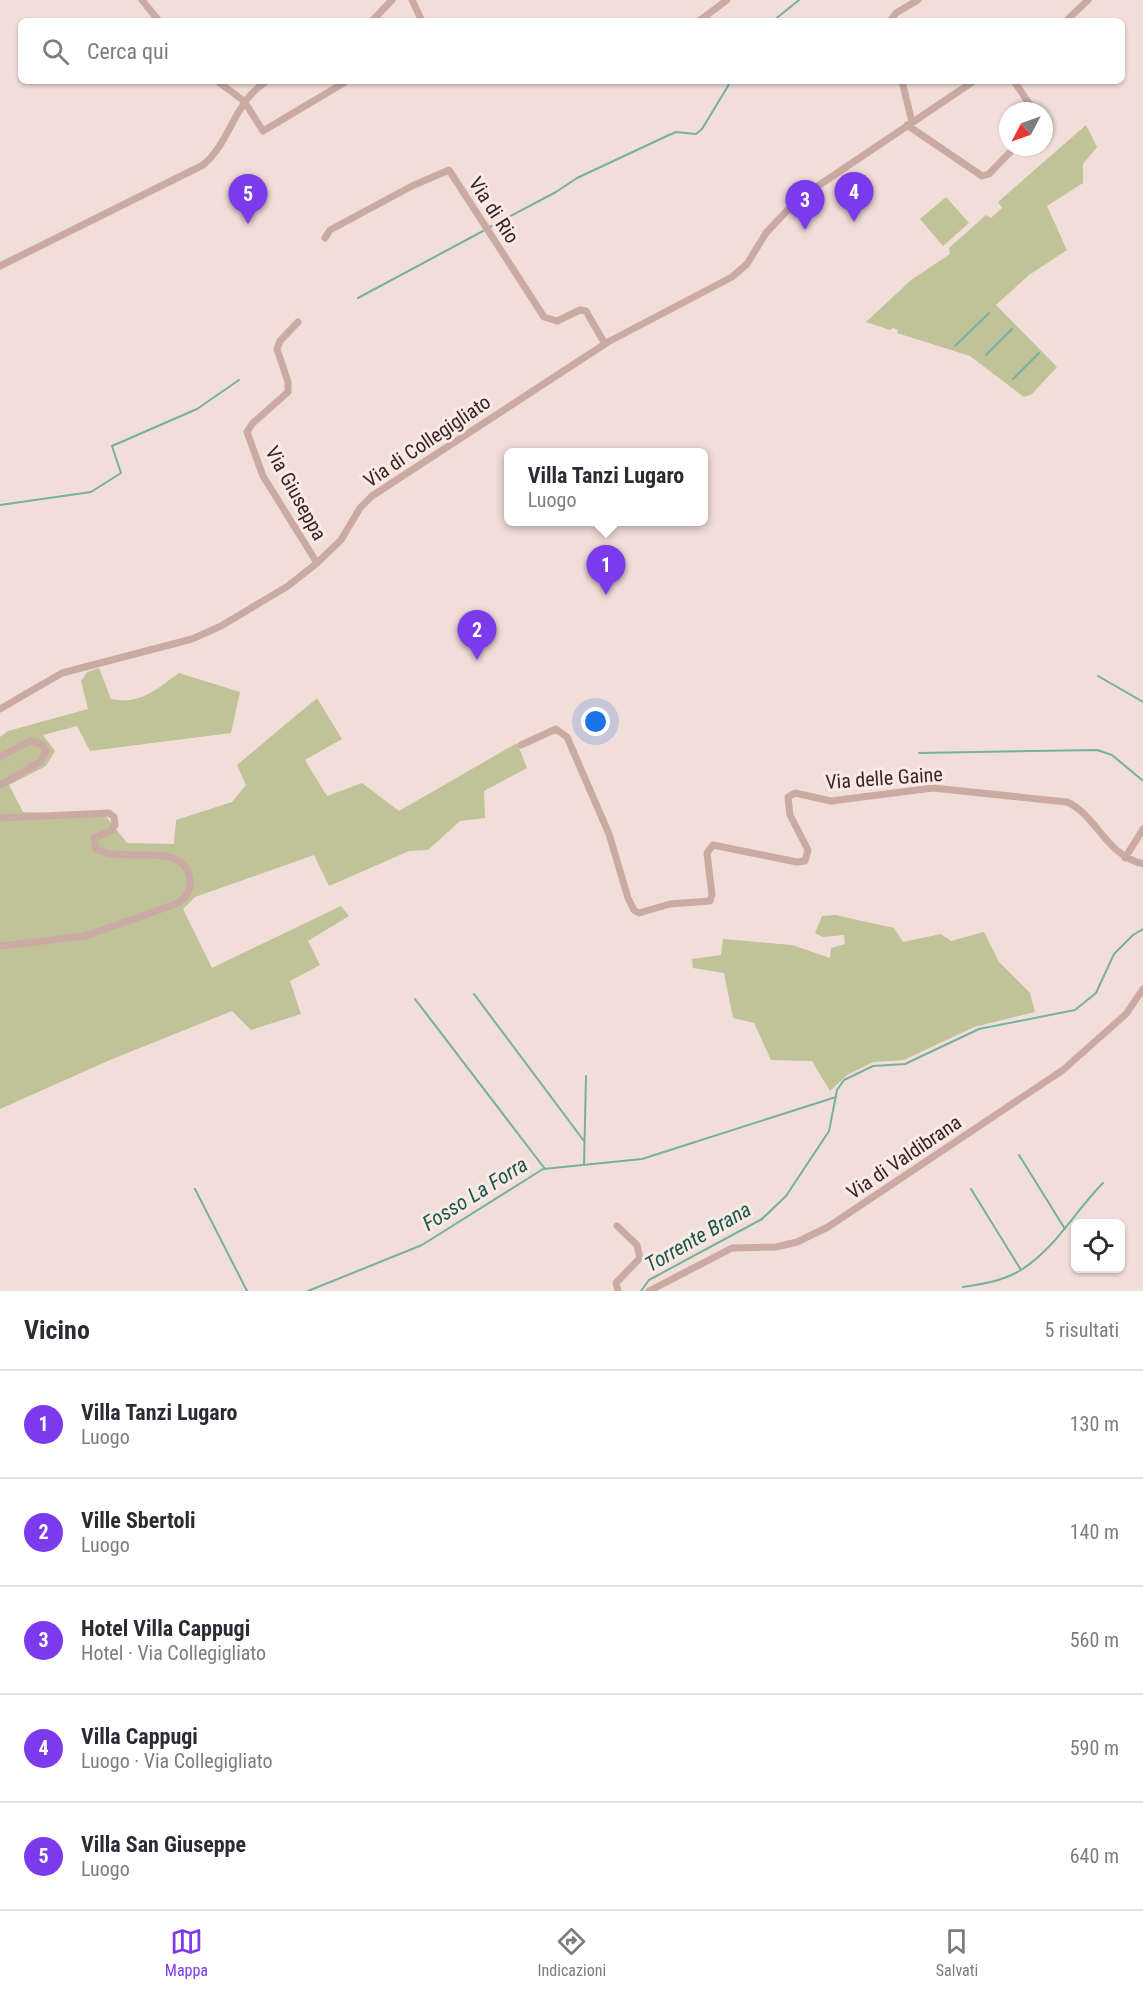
<!DOCTYPE html>
<html lang="it">
<meta charset="utf-8">
<style>
:root{--surface:#fff;--page:#f7f7f7;--text:#2b2b33;--muted:#7c7c81;--line:#e1e1e2;--accent:#7c3aed}
body{margin:0;font-family:"Roboto Condensed",sans-serif;background:var(--page);color:var(--text)}
.controls{position:absolute;right:18px;bottom:18px;display:grid;overflow:hidden;border-radius:9px;box-shadow:0 2px 4px #0004}
.controls button{width:54px;height:54px;display:grid;place-items:center;padding:0;border:0;border-bottom:2px solid var(--line);background:var(--surface);color:var(--text);font:30px sans-serif}
.compass{position:absolute;left:999px;top:102px;width:54px;height:54px;border-radius:50%;background:var(--surface);box-shadow:0 2px 4px #0004;rotate:229deg}
.you{position:absolute;left:596px;top:722px;width:21px;height:21px;margin:-15px;border:4px solid #fff;border-radius:50%;background:#1a73e8;box-shadow:0 0 0 9px #1a73e833}
.badge{display:grid;place-items:center;width:39px;height:39px;border-radius:50%;background:var(--accent);color:#fff;font-size:20px;font-weight:700}
.pin{position:absolute;translate:-50% -50px;filter:drop-shadow(0 2px 3px #0008)}
.pin::after{content:'';position:absolute;top:32px;width:21px;height:18px;background:inherit;clip-path:polygon(0 0,100% 0,50% 100%)}
.popup{position:absolute;left:504px;top:448px;width:204px;height:78px;box-sizing:border-box;display:grid;place-content:center;border-radius:9px;background:var(--surface);filter:drop-shadow(0 2px 4px #0005);font-size:20px;white-space:nowrap;color:var(--muted)}
.popup b{font-size:22px;color:var(--text)}
.popup::after{content:'';position:absolute;left:50%;top:100%;margin-left:-12px;border:12px solid transparent;border-top-color:var(--surface)}
.list{margin:0;padding:0;list-style:none}
h2{display:flex;justify-content:space-between;align-items:center;height:78px;margin:0;padding:0 24px;font-size:26px}
h2 small{font-size:20px;font-weight:400;color:var(--muted)}
.list li{display:grid;grid-template-columns:39px 1fr auto;gap:18px;align-items:center;box-sizing:border-box;height:108px;padding:0 24px;border-top:2px solid var(--line)}
.list b{display:block;font-size:22px;white-space:nowrap}
.list p{margin:0;font-size:20px;white-space:nowrap;color:var(--muted)}
.list em{font-size:20px;font-style:normal;color:var(--muted)}
.icon{flex:none;width:33px;height:33px;fill:none;stroke:currentColor;stroke-width:2;stroke-linecap:round;stroke-linejoin:round}
.map{position:relative;flex:none;width:1143px;height:1291px;overflow:hidden}
.search{position:absolute;background:var(--surface);box-shadow:0 2px 4px #0004;left:18px;right:18px;top:18px;height:66px;display:flex;align-items:center;gap:15px;box-sizing:border-box;padding:0 21px;border-radius:9px;color:var(--muted);font-size:22px}
.sheet{height:618px;background:var(--surface)}
nav{display:flex;justify-content:space-around;align-items:center;box-sizing:border-box;height:84px;border-top:2px solid var(--line);background:var(--surface);font-size:16px;color:var(--muted)}
nav a{display:grid;justify-items:center;gap:3px}
nav .on{color:var(--accent)}
.map>svg:first-child{display:block}
.green{fill:#c0c298}
.lines{fill:none;stroke-linecap:round;stroke-linejoin:round}
.stream{stroke:#76b0a1;stroke-width:2}
.minor{stroke:#cbaaa4;stroke-width:7}
.labels{text-anchor:middle;dominant-baseline:central;stroke-width:6;stroke-linejoin:round;paint-order:stroke}
.street-label{font-size:20px;fill:#362626;stroke:#faeae5}
.water-label{font-size:21px;font-style:italic;fill:#1a594a;stroke:#faeae5}
</style>
<div class="map">
<svg width="1143" height="1291" viewBox="0 0 1143 1291">
<rect width="100%" height="100%" fill="#f2ded8"/>
<path class="green" d="M1086 125 1097 147 1083 164V183L1047 206 1067 250 1029 275 996 305 1057 367 1032 394 1024 397 970 356 897 333 898 330 893 328 890 330 866 322 911 280 950 254 949 248 986 215 991 218 1002 208 998 202Z
M946 197 969 223 943 246 920 219Z
M99 668 111 699C141 705 155 690 179 673L240 692 231 733 90 751 77 726 43 735 55 751 46 766 9 785 23 812 105 815 127 843 174 844 176 820 232 802 246 785 237 765 317 698 342 739 305 760 327 796 362 783 399 811 517 743 527 768 484 791 485 818 460 821 428 850 409 851 329 886 314 855 195 897 183 909 212 968 341 906 349 916 308 941 320 965 290 981 301 1014 251 1030 232 1011 110 1060 0 1109V737L8 731 88 709 81 681 87 672Z
M835 915 894 928 903 942 941 934 951 941 984 932 999 962 1030 993 1035 1012 974 1027 904 1060 873 1062 847 1075 830 1091 812 1061 771 1060 754 1023 733 1018 724 973 693 968 692 959 721 955 723 939 792 945 830 958 831 948 845 944 844 935 823 937 815 933 822 916Z"/>
<g class="lines">
<path class="stream" d="M773 21 799 0
M490 227 556 192 577 178 669 135 676 132 696 134 702 129 731 81
M358 298 483 231
M955 346 989 313
M986 355 1012 329
M1013 379 1039 353
M0 505 91 492 121 473 112 446 197 409 239 380
M1098 676 1143 702
M919 753 1097 750 1112 755 1142 780
M474 994 584 1141
M415 999 545 1169
M1019 1155 1065 1229
M584 1165 586 1076
M195 1189 247 1291
M971 1189 1021 1270
M963 1287C983 1284 1003 1281 1021 1270 1055 1249 1075 1211 1103 1183
M308 1291 422 1245 543 1169 642 1159 836 1097
M641 1291 649 1280 762 1219 786 1196 829 1131 837 1090 844 1080 873 1066 905 1064 979 1029 1075 1010 1096 993 1114 954 1133 935 1143 929"/>
<path class="minor" d="M142 0 159 21
M412 0 422 21
M372 21 392 0
M699 21 727 0
M890 21 896 13 918 0
M1066 21 1088 0
M217 81 244 101 263 131 347 81
M902 81 912 122
M1014 81 1034 111
M907 125 982 176 989 174 1015 147
M325 238 330 230 412 186 449 170 544 317 557 321 580 310 586 311 605 344
M0 266 203 165C231 142 233 102 267 81
M298 322 280 341 277 349 288 382V392L252 424 247 432 263 476 317 563
M0 709 62 673 192 639 221 626 288 586 317 563 341 540 360 508 372 496 608 342 732 277 747 264 766 233 797 200 974 81
M521 745 556 729 567 737 609 834 628 898 634 910 639 913 670 904 710 901 712 895 707 853 713 845 797 862 805 861 808 850 790 815 788 797 795 793 831 801 933 788 1067 802C1098 816 1103 853 1143 864
M0 757 30 741 42 744 46 751 40 762 0 785
M0 818 109 813 114 817 115 825 111 831 94 838 96 849C124 865 192 837 190 886 189 894 183 900 176 904L85 936 0 946
M1125 858 1143 829
M617 1226 637 1245 640 1258 616 1283 618 1291
M649 1291 732 1248 776 1247 797 1242 828 1227 1063 1070 1126 1014 1143 989"/>
</g>
<g class="labels">
<g class="street-label">
<text transform="translate(494 210) rotate(57)">Via di Rio</text>
<text transform="translate(427 441) rotate(-34)">Via di Collegigliato</text>
<text transform="translate(296 493) rotate(61)">Via Giuseppa</text>
<text transform="translate(884 778) rotate(-4)">Via delle Gaine</text>
<text transform="translate(904 1157) rotate(-34)">Via di Valdibrana</text>
</g>
<g class="water-label">
<text transform="translate(475 1194) rotate(-32)">Fosso La Forra</text>
<text transform="translate(698 1237) rotate(-30)">Torrente Brana</text>
</g>
</g>
</svg>
<div class="controls">
<button><svg class="icon" aria-label="locate" viewBox="0 0 24 24"><circle cx="12" cy="12" r="6"/><path d="M12 2v4M12 18v4M2 12h4M18 12h4"/></svg></button>
</div>
<svg class="compass" viewBox="-18 -18 36 36"><path d="M0-13l5 13h-10z" fill="#e53935"/><path d="M0 13l5-13h-10z" fill="#7c7c81"/></svg>
<div class="you"></div>
<div class="pin badge" style="left:606px;top:595px">1</div>
<div class="popup"><b>Villa Tanzi Lugaro</b>Luogo</div>
<div class="pin badge" style="left:477px;top:660px">2</div>
<div class="pin badge" style="left:805px;top:230px">3</div>
<div class="pin badge" style="left:854px;top:222px">4</div>
<div class="pin badge" style="left:248px;top:224px">5</div>
<div class="search"><svg class="icon" aria-label="search" viewBox="0 0 24 24"><circle cx="10" cy="10" r="6"/><path d="M15 15l6 6"/></svg>Cerca qui</div>
</div>
<section class="sheet">
<h2>Vicino<small>5 risultati</small></h2>
<ul class="list">
<li><span class="badge">1</span><div><b>Villa Tanzi Lugaro</b><p>Luogo</p></div><em>130 m</em></li>
<li><span class="badge">2</span><div><b>Ville Sbertoli</b><p>Luogo</p></div><em>140 m</em></li>
<li><span class="badge">3</span><div><b>Hotel Villa Cappugi</b><p>Hotel · Via Collegigliato</p></div><em>560 m</em></li>
<li><span class="badge">4</span><div><b>Villa Cappugi</b><p>Luogo · Via Collegigliato</p></div><em>590 m</em></li>
<li><span class="badge">5</span><div><b>Villa San Giuseppe</b><p>Luogo</p></div><em>640 m</em></li>
</ul>
</section>
<nav>
<a class="on"><svg class="icon" aria-label="map" viewBox="0 0 24 24"><path d="M3 6l6-2 6 2 6-2v14l-6 2-6-2-6 2zM9 4v14M15 6v14"/></svg>Mappa</a>
<a><svg class="icon" aria-label="directions" viewBox="0 0 24 24"><path d="M12 3l9 9-9 9-9-9zM9 14v-3h6M13 9l2 2-2 2"/></svg>Indicazioni</a>
<a><svg class="icon" aria-label="saved" viewBox="0 0 24 24"><path d="M7 4h10v16l-5-4-5 4z"/></svg>Salvati</a>
</nav>
